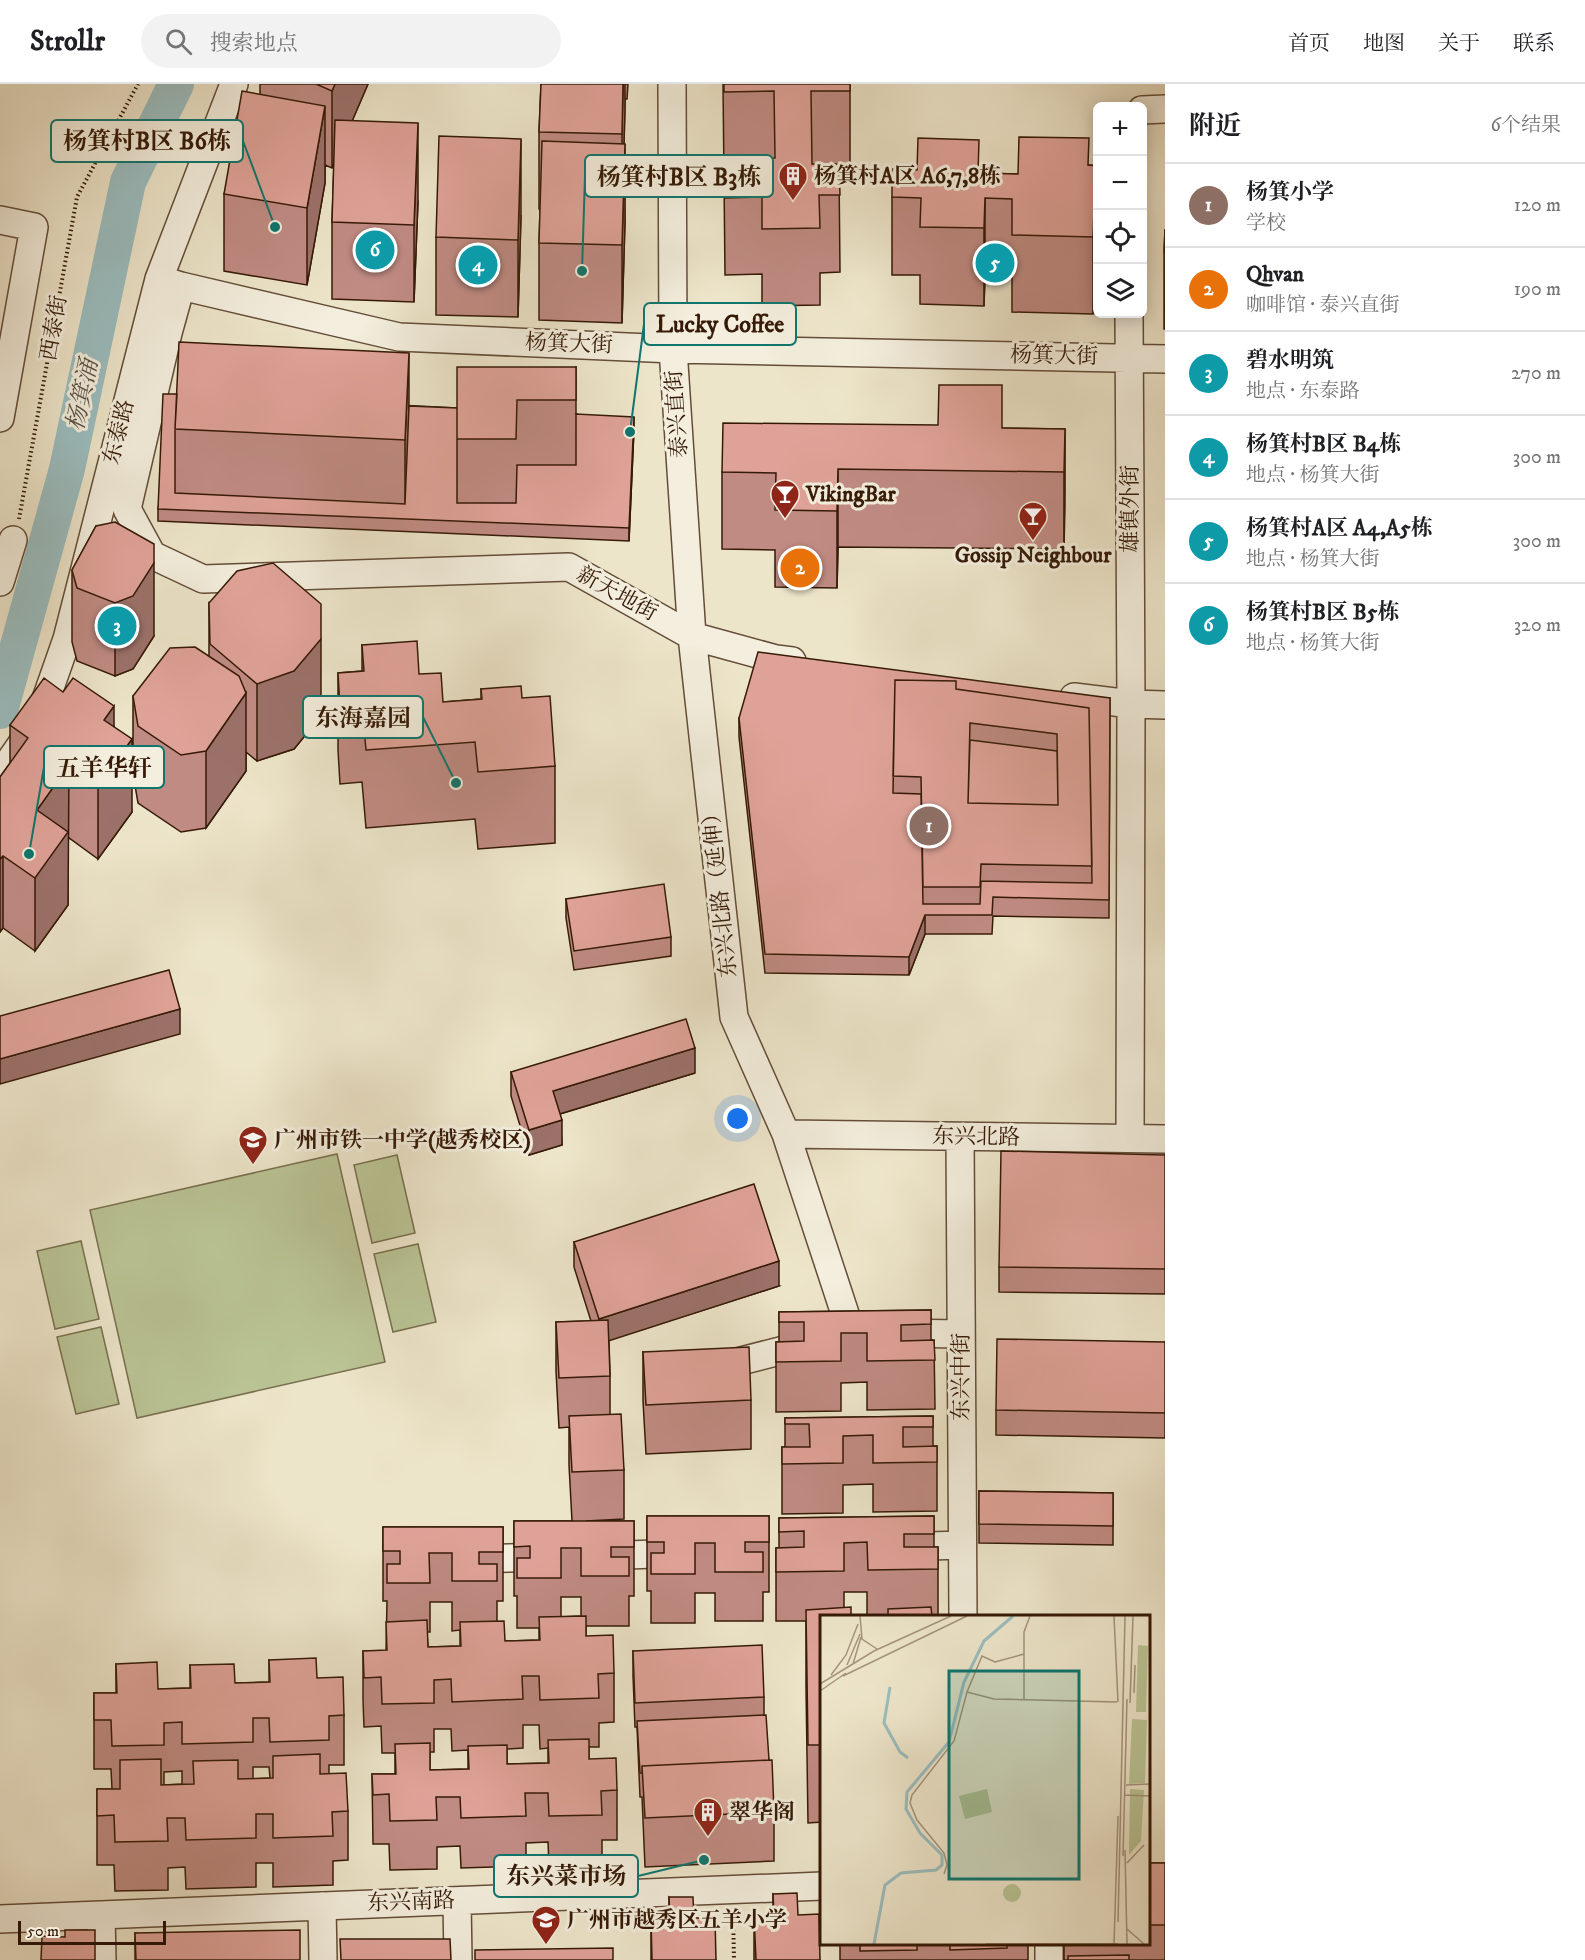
<!DOCTYPE html>
<html lang="zh">
<meta charset="utf-8">
<style>
:root{--surface:#fff;--page:#f2f2f2;--text:#202124;--muted:#757577;--line:#e0e0e0;--accent:#8f2418}
body{margin:0;font-family:"IM FELL DW Pica","Noto Serif SC",serif;background:var(--page);color:var(--text)}
.controls{position:absolute;right:18px;top:18px;display:grid;overflow:hidden;border-radius:9px;box-shadow:0 3px 15px #0003}
.controls button{width:54px;height:54px;display:grid;place-items:center;padding:0;border:0;border-bottom:2px solid var(--line);background:var(--surface);color:var(--text);font:30px sans-serif}
.scale{position:absolute;left:18px;bottom:15px;width:148px;box-sizing:border-box;padding-left:6px;border:3px solid #361a07;border-top:0;font-size:16px;line-height:21px;white-space:nowrap;color:#361a07;-webkit-text-stroke:4px #f3eedd;paint-order:stroke}
.you{position:absolute;left:738px;top:1035px;width:21px;height:21px;margin:-15px;border:4px solid #fff;border-radius:50%;background:#1a73e8;box-shadow:0 0 0 9px #1a73e833}
.badge{display:grid;place-items:center;width:39px;height:39px;border-radius:50%;background:var(--accent);color:#fff;font-size:20px;font-weight:700}
.pin{position:absolute;translate:-50% -50%;border:3px solid #fff;box-shadow:0 2px 6px #0006}
.list{margin:0;padding:0;list-style:none}
h2{display:flex;justify-content:space-between;align-items:center;height:78px;margin:0;padding:0 24px;font-size:26px}
h2 small{font-size:20px;font-weight:400;color:var(--muted)}
.list li{display:grid;grid-template-columns:39px 1fr auto;gap:18px;align-items:center;box-sizing:border-box;height:84px;padding:0 24px;border-top:2px solid var(--line)}
.list b{display:block;font-size:22px;white-space:nowrap}
.list p{margin:0;font-size:20px;white-space:nowrap;color:var(--muted)}
.list em{font-size:20px;font-style:normal;color:var(--muted)}
.icon{flex:none;width:33px;height:33px;fill:none;stroke:currentColor;stroke-width:2;stroke-linecap:round;stroke-linejoin:round}
.map{position:relative;flex:none;width:1165px;height:1876px;overflow:hidden}
header{display:flex;align-items:center;gap:36px;box-sizing:border-box;height:84px;padding:0 30px;background:var(--surface);border-bottom:2px solid var(--line)}
header strong{font-size:28px}
nav{display:flex;gap:33px;margin-inline-start:auto;font-size:21px}
.search{width:420px;height:54px;background:var(--page);display:flex;align-items:center;gap:15px;box-sizing:border-box;padding:0 21px;border-radius:33px;color:var(--muted);font-size:22px}
main{display:flex}
aside{flex:1;background:var(--surface)}
.map>svg:first-child{display:block}
.pitch{fill:#bac495;stroke:#786f4e;stroke-width:1.5}
.lines{fill:none;stroke-linecap:round;stroke-linejoin:round}
.river{stroke:#9bbdbf;stroke-width:36}
.minor-casing{stroke:#644d38;stroke-width:30}
.path{stroke:#361a07;stroke-width:4;stroke-dasharray:1.5 3;stroke-linecap:butt}
.minor{stroke:#f3eedd;stroke-width:27}
.wall{fill:#c08b83;stroke:#361a07;stroke-width:1.5;fill-rule:evenodd}
.shaded-wall{fill:#9c716a;stroke:#361a07;stroke-width:1.5}
.building{fill:#dfa298;stroke:#361a07;stroke-width:1.5;fill-rule:evenodd}
.labels{text-anchor:middle;dominant-baseline:central;stroke-width:6;stroke-linejoin:round;paint-order:stroke}
.poi-label{font-size:22px;font-weight:bold;fill:#361a07;stroke:#f3eedd;text-anchor:start}
.street-label{font-size:22px;fill:#361a07;stroke:#f3eedd}
.water-label{font-size:24px;font-style:italic;fill:#595347;stroke:#f3eedd}
.inset-river{fill:none;stroke:#9bbdbf;stroke-width:3}
.inset-road{fill:none;stroke:#a4947c;stroke-width:1.5}
.view{fill:#0f766e;fill-opacity:0.15;stroke:#0f766e;stroke-width:3}
.inset-edge{fill:none;stroke:#361a07;stroke-width:3}
.leader{fill:none;stroke:#0f766e;stroke-width:2}
.callout-dot{fill:#0f766e;stroke:#f3eedd;stroke-width:2}
.callout{fill:#f3eedd;stroke:#0f766e;stroke-width:2}
.callout-label{font-size:24px;text-anchor:middle;font-weight:bold;fill:#361a07}
</style>
<header>
<strong>Strollr</strong>
<div class="search"><svg class="icon" aria-label="search" viewBox="0 0 24 24"><circle cx="10" cy="10" r="6"/><path d="M15 15l6 6"/></svg>搜索地点</div>
<nav><a>首页</a><a>地图</a><a>关于</a><a>联系</a></nav>
</header>
<main>
<div class="map">
<svg width="1165" height="1876" viewBox="0 0 1165 1876">
<rect width="100%" height="100%" fill="#ede5ca"/>
<filter id="stains"><feTurbulence type="fractalNoise" baseFrequency=".00333" numOctaves="4"/><feColorMatrix values="0 0 0 0 .2 0 0 0 0 .09 0 0 0 0 .02 0 0 0 .5 -.17"/></filter>
<radialGradient id="worn" r=".72"><stop offset=".6" stop-color="#630" stop-opacity="0"/><stop offset="1" stop-color="#630" stop-opacity=".3"/></radialGradient>
<path class="pitch" d="M337 1070 385 1278 137 1334 90 1126Z
M397 1071 415 1149 372 1159 354 1081Z
M81 1157 99 1235 55 1245 37 1167Z
M418 1160 436 1238 393 1248 374 1170Z
M101 1243 119 1320 76 1330 57 1253Z"/>
<g class="lines">
<path class="river" d="M0 627 67 385 128 98 176 0"/>
<g class="minor-casing">
<path id="minor" d="M672 0 673 265 692 552 734 933 786 1050 851 1248
M1142 26 1165 25
M0 136 34 143 0 334
M159 195 181 202 399 253 673 265 1165 275
M181 202 168 249 127 425 152 471 203 495 569 483 692 552 776 575 792 577
M1129 230 1131 620 1130 1054
M0 498 13 456
M1074 613 1131 620 1165 621
M0 691 39 635 67 555 159 195 234 0
M786 1050 1165 1055
M960 1053 963 1532
M896 1249 961 1250
M714 1284 811 1259
M897 1463 962 1461
M597 1472 685 1469
M465 1475 550 1473
M457 1817 458 1876
M322 1822 323 1876
M101 1831 102 1876
M0 1835 822 1802
M1049 1860V1876"/>
</g>
<path class="path" d="M19 435 77 113 138 0
M733 1827 734 1876"/>
<use href="#minor" class="minor"/>
</g>
<path class="wall" d="M260 0H368L352 37 418 117 414 218 332 215V138L334 79 332 84 325 81V99L307 201 224 187V110L260 10Z
M541 0H628L627 15H625L624 60 625 137 622 239 539 236V159L540 125H539V48Z
M723 0H850V84H839L840 188 820 189V221L762 222V190L725 191Z
M1089 81 1098 82V203H1094L1093 230 1012 228V192L985 191 984 222 920 220V191H892V113L979 89 1018 90Z
M521 132 518 233 436 231V153Z
M1165 145V245H1164V168Z
M576 283V330L634 345 629 457 158 437V425L177 310 457 324Z
M1002 344 1065 345 1064 465 838 463 837 504 775 503V466L722 465V388Z
M96 442 154 552 133 585 115 592 77 577 72 558V486Z
M209 519 321 632 294 665 257 677 246 668V687L206 744 181 748 138 719 133 690V612L209 572Z
M362 561 419 590 443 618 481 615V605L522 614 555 682V759L478 765 475 735 366 744 362 698 340 700 338 666V589L362 587Z
M1110 614 1109 834 993 832 992 850H925L909 891 765 889 739 653V634Z
M10 641 114 642 132 728 98 775 69 754 68 756V821L35 867 3 844 0 848V693L10 679Z
M566 815 671 853V872L574 886 566 834Z
M511 988 695 989 560 1030 562 1061 529 1071 511 1012Z
M1165 1071V1210L999 1208V1183Z
M574 1158 779 1202 609 1256 610 1292V1330L624 1386V1435L586 1437H634V1512H629V1542H586V1552L614 1589V1638L599 1639V1663H589V1675L617 1706V1756H602V1780L549 1782 548 1758 526 1759V1782L461 1784 460 1762 437 1763V1785L390 1786 389 1760H373L372 1690H395V1669H382L381 1642 364 1643 363 1616V1567H386L387 1517H383V1443H503V1517H497V1537L505 1557 539 1556V1544H517V1512H514V1437H572L569 1381V1343L559 1344 556 1287V1238L591 1237 574 1183ZM561 1513H581V1532L561 1533ZM430 1518H452V1547L460 1546V1562L428 1563 427 1548H430ZM523 1641H539L540 1665 548 1664V1679L507 1680V1665L523 1664ZM434 1645H451L452 1667 468 1666V1685L430 1686V1668H434Z
M931 1226V1256H934L935 1325 867 1326V1298L841 1299V1327L776 1328V1258H779V1228Z
M1165 1258V1354L996 1351V1326Z
M643 1268 751 1316V1365L646 1370 643 1317Z
M933 1332V1362H937V1427L873 1428V1400L843 1401V1429L782 1430V1363H785V1334Z
M979 1407 1113 1409V1461L979 1459Z
M647 1432H769V1508H763V1537H715V1509H695V1539H651V1507H647Z
M934 1432V1463H938V1533H867V1508H844V1524L822 1533V1738L808 1739 806 1604V1537H776V1464H779V1434Z
M633 1567 764 1613V1631L774 1728V1777L645 1783 642 1713H640L637 1643H635L633 1592Z
M269 1576 317 1594 344 1631V1681H329V1690L348 1727V1776L333 1777V1801L273 1803V1779H256V1803L186 1805 185 1783 168 1784V1806L115 1807 114 1781H97V1705H112L111 1685H94V1609H116V1580L158 1605 190 1604V1581L235 1599 269 1598ZM253 1683H269L270 1694 253 1695ZM182 1687V1700L164 1701V1688Z
M1149 1779H1165V1876H1064V1860H1149Z
M773 1810 798 1831 820 1876H754V1832L773 1831Z
M669 1813 694 1834 716 1876H651V1836L669 1835Z
M135 1849 300 1876H135Z
M840 1860H1028V1876H840Z"/>
<path class="shaded-wall" d="M335 0H368L332 84V7Z
M623 0H625V26L622 128V50Z
M325 22V99L307 201V124Z
M418 39V117L414 218V141Z
M521 55V132L518 233V156Z
M625 60V137L622 239V161Z
M985 114V191L984 222V144Z
M1094 126V203L1093 230V153Z
M409 269V346L405 433V356Z
M634 333V345L629 457V444Z
M1065 345V422L1064 465V388Z
M838 385V463L837 504V427Z
M154 479V552L133 585 115 592V519Z
M321 555V632L294 665 257 677V600Z
M246 609V687L206 744V667Z
M114 622V680L132 655V728L98 775V702L104 636Z
M69 681 68 821 35 867V794L37 726Z
M3 772V844L0 848V775Z
M925 831V850L909 891V873Z
M180 925V950L0 1000V975Z
M695 964V989L553 1032V1007Z
M562 1036V1061L529 1071V1046Z
M779 1177V1202L599 1260V1235Z"/>
<path class="building" d="M316 0H335L332 7Z
M541 0H623L622 50 539 48Z
M724 0H850V7H811L812 80H839L840 111H819L820 144 762 145V113L725 114 724 75 775 74 774 7 724 8Z
M242 7 325 22 307 124 224 110Z
M335 36 418 39 414 141 332 138Z
M439 52 521 55 518 156 436 153Z
M1019 53 1089 54 1088 81 1098 82V126H1094L1093 153 1012 151V115L985 114 984 144 920 143 921 114 892 113V85L917 86 918 54 979 56 978 89 1018 90Z
M542 57 625 60 622 161 539 159Z
M1165 145V168H1164Z
M179 258 409 269 405 356 175 345Z
M457 283H576V316H517L516 355H457Z
M939 301H1002V344L1065 345 1064 388 838 385 837 427 775 426 776 389 722 388 723 339 938 341Z
M163 310H177L175 345V409L405 420 409 322 457 324V419H516L517 381H576V330L634 333 629 444 158 425Z
M115 438 154 460V479L133 512 115 519 77 504 72 486 96 442Z
M273 479 321 520V555L294 587 257 600 210 560 209 519 237 487Z
M417 557 419 590 441 589 443 618 482 615 481 605 521 602 522 614 550 612 555 682 478 688 475 658 366 666 362 621 340 623 338 589 364 587 362 561Z
M195 563 239 592 246 609 206 667 181 671 138 642 133 612 170 564Z
M758 568 1110 614 1109 816 993 813 992 831H925L909 873 765 870 739 634ZM895 596 956 597V605L1089 624 1092 799 981 797 980 820H923L921 710 893 709Z
M44 594 63 608 73 594 114 622 104 636 132 655 98 702 69 681 37 726 68 748 35 794 3 772 0 775V693L28 654 10 641Z
M895 596 956 597V605L1089 624 1092 782 981 780 980 803H923L921 693 893 692ZM970 639 1057 650 1058 721 968 719Z
M970 656 1057 667 1058 721 968 719Z
M664 800 671 853 574 867 566 815Z
M169 886 180 925 0 975V932Z
M686 935 695 964 553 1007 562 1036 529 1046 511 988Z
M1001 1067 1165 1071V1185L999 1183Z
M754 1100 779 1177 599 1235 574 1158Z
M931 1226V1240L901 1241V1257L934 1256 935 1276 867 1277V1249H841V1277L776 1278V1258L804 1257V1238H779V1228Z
M608 1236 610 1292 559 1294 556 1238Z
M997 1255 1165 1258V1329L996 1326Z
M749 1263 751 1316 646 1321 643 1268Z
M621 1330 624 1386 572 1388 569 1332Z
M933 1332V1343H903V1363L937 1362V1378L873 1379V1351L843 1352V1379L782 1380V1363H810L809 1340H785V1334Z
M979 1407 1113 1409V1442L979 1440Z
M647 1432H769V1458H745V1468H763V1488H715V1459H695V1490H651V1469H664V1458H647Z
M934 1432V1450H904V1463H938V1485L868 1486 867 1458 844 1459V1487L776 1488V1464L804 1463V1447L779 1448V1434Z
M514 1437H634V1463H611V1473H629V1492H581V1464H561V1494H517V1474H530V1462L514 1463Z
M383 1443H503V1468H479V1480H497V1497H452V1469H429L430 1499H387V1480H400V1467H383Z
M851 1523V1533H822V1661H808L806 1526Z
M931 1523 932 1533H888V1525Z
M586 1532V1552L613 1551 614 1589 598 1590 599 1614 540 1616 539 1592H522L523 1615 452 1618 451 1595 434 1596V1619L382 1620 381 1593 364 1594 363 1567 387 1566 386 1538 427 1536 428 1563 461 1562 460 1538 504 1537 505 1557 540 1556 539 1533Z
M762 1561 764 1613 635 1619 633 1567Z
M316 1574 317 1594 343 1593 344 1631 329 1632V1656L270 1658 269 1634H253V1658L182 1660V1638L164 1639V1661L112 1662 111 1636H94V1609H117L116 1580 157 1578 158 1605 191 1604 190 1581 234 1580 235 1599 270 1598 269 1576Z
M766 1631 769 1676 642 1682V1689H640L637 1637Z
M589 1655V1675L616 1674 617 1706 601 1707 602 1731 549 1732 548 1709H525L526 1732 461 1734 460 1713H436L437 1736 390 1737 389 1710 373 1711 372 1690H396L395 1660 430 1659V1686L469 1685 468 1662 507 1661V1680L549 1679 548 1656Z
M320 1670V1690L346 1689 348 1727 332 1728 333 1752 273 1754V1730H256V1754L186 1756 185 1734H167L168 1757 115 1758 114 1731 97 1732V1705H120V1676L161 1675V1701L194 1700 193 1677 238 1676V1695L273 1694V1672Z
M772 1676 774 1728 645 1734 642 1682Z
M1149 1779H1165V1841H1149Z
M797 1809 798 1831 819 1830 820 1876H756L754 1832 774 1831 773 1810Z
M669 1813H693L694 1834H715L716 1876H652L651 1836 670 1835Z
M65 1846H95V1876H41L42 1852 65 1853Z
M300 1846V1876H136L135 1849Z
M340 1855H450L451 1876H341Z
M860 1860H917V1866L860 1867Z
M950 1860H1007V1864L950 1866Z
M613 1864V1876H475V1866Z
M1129 1871V1876H1068V1872Z"/>
<defs>
<g id="building-pin" transform="scale(1.5)"><path d="M0 17L-7.5 6A9.5 9.5 0 1 1 7.5 6Z" fill="#8f2418" stroke="#f3eedd"/><path d="M-4-6H4V6H1V3H-1V6H-4ZM-2.5-4.3h1.7v1.8h-1.7ZM.8-4.3h1.7v1.8H.8ZM-2.5-1h1.7V.8h-1.7ZM.8-1h1.7V.8H.8Z" fill="#fff"/></g>
<g id="bar-pin" transform="scale(1.5)"><path d="M0 17L-7.5 6A9.5 9.5 0 1 1 7.5 6Z" fill="#8f2418" stroke="#f3eedd"/><path d="M-6-5H6L.8 .8V4.5H3.5V6h-7V4.5H-.8V.8Z" fill="#fff"/></g>
<g id="school-pin" transform="scale(1.5)"><path d="M0 17L-7.5 6A9.5 9.5 0 1 1 7.5 6Z" fill="#8f2418" stroke="#f3eedd"/><path d="M0-5L7-2L0 1L-7-2ZM-4 1L0 2.5L4 1V4Q0 6-4 4Z" fill="#fff"/></g>
</defs>
<g fill-rule="evenodd">
<use href="#building-pin" x="793" y="92"/>
<use href="#bar-pin" x="785" y="410"/>
<use href="#bar-pin" x="1033" y="432"/>
<use href="#school-pin" x="253" y="1056"/>
<use href="#building-pin" x="708" y="1728"/>
<use href="#school-pin" x="546" y="1836"/>
</g>
<g class="labels">
<g class="poi-label">
<text x="814" y="92">杨箕村A区 A6,7,8栋</text>
<text x="806" y="410">VikingBar</text>
<text x="1033" y="471" text-anchor="middle">Gossip Neighbour</text>
<text x="274" y="1056">广州市铁一中学(越秀校区)</text>
<text x="729" y="1728">翠华阁</text>
<text x="567" y="1836">广州市越秀区五羊小学</text>
</g>
<g class="street-label">
<text transform="translate(54 244) rotate(-80)">西泰街</text>
<text transform="translate(569 260) rotate(2)">杨箕大街</text>
<text transform="translate(1054 272) rotate(1)">杨箕大街</text>
<text transform="translate(677 330) rotate(-94)">泰兴直街</text>
<text transform="translate(119 348) rotate(-76)">东泰路</text>
<text transform="translate(1130 425) rotate(-90)">雄镇外街</text>
<text transform="translate(617 510) rotate(29)">新天地街</text>
<text transform="translate(720 806) rotate(-96)">东兴北路（延伸）</text>
<text transform="translate(976 1053) rotate(1)">东兴北路</text>
<text transform="translate(961 1293) rotate(-90)">东兴中街</text>
<text transform="translate(411 1818) rotate(-2)">东兴南路</text>
</g>
<g class="water-label">
<text transform="translate(83 311) rotate(-78)">杨箕涌</text>
</g>
</g>
<g transform="translate(820 1531)">
<rect width="330" height="330" fill="#ede5ca"/>
<path d="M318 30 328 31 326 97H316ZM312 104 327 105 325 168 309 169ZM310 174 324 175 321 226 309 240Z" fill="#bac495"/>
<path d="M167 174 172 197 145 204 139 181ZM183 278a9 9 0 1 1 18 0a9 9 0 1 1-18 0Z" fill="#bac495"/>
<path class="inset-river" d="M70 72 64 108 80 137 88 143M54 329 65 270 81 258 116 255 122 250V240L100 218 86 194 87 177 129 127 144 67 164 26 193 1"/>
<path class="inset-road" d="M40 1 42 24 57 34M294 1 298 87M33 49 41 22M27 50 40 19M11 60 26 40 38 9M23 61 147 1M0 69 54 36 131 1M0 76 26 58M147 77 174 84 297 87M314 78 315 50M204 85V17L210 1M310 88 313 1M306 170 330 169M305 180 330 181M305 235 307 329M303 241 307 84M307 248 324 230M124 259 127 250 124 238 97 205 90 188 92 180 134 126 147 77 162 41 175 47 204 39M298 307 305 1M307 314 324 329M166 329H298M294 329 298 201"/>
<path class="view" d="M129 56H259V264H129Z"/>
<rect width="330" height="330" class="inset-edge"/>
</g>
<path class="leader" d="M275 143L243 57M582 187L585 92M630 348L644 240M456 699L423 633M29 770L44 683M704 1776L638 1792"/>
<g class="callout-dot">
<circle cx="275" cy="143" r="6"/>
<circle cx="582" cy="187" r="6"/>
<circle cx="630" cy="348" r="6"/>
<circle cx="456" cy="699" r="6"/>
<circle cx="29" cy="770" r="6"/>
<circle cx="704" cy="1776" r="6"/>
</g>
<g class="callout">
<rect x="51" y="36" width="192" height="42" rx="6"/>
<rect x="585" y="71" width="188" height="42" rx="6"/>
<rect x="644" y="219" width="152" height="42" rx="6"/>
<rect x="303" y="612" width="120" height="42" rx="6"/>
<rect x="44" y="662" width="120" height="42" rx="6"/>
<rect x="494" y="1771" width="144" height="42" rx="6"/>
</g>
<g class="callout-label">
<text x="147" y="65">杨箕村B区 B6栋</text>
<text x="679" y="101">杨箕村B区 B3栋</text>
<text x="720" y="248">Lucky Coffee</text>
<text x="363" y="642">东海嘉园</text>
<text x="104" y="692">五羊华轩</text>
<text x="566" y="1800">东兴菜市场</text>
</g>
<rect width="100%" height="100%" filter="url(#stains)"/>
<rect width="100%" height="100%" fill="url(#worn)"/>
</svg>
<div class="controls">
<button>+</button>
<button>−</button>
<button><svg class="icon" aria-label="locate" viewBox="0 0 24 24"><circle cx="12" cy="12" r="6"/><path d="M12 2v4M12 18v4M2 12h4M18 12h4"/></svg></button>
<button><svg class="icon" aria-label="layers" viewBox="0 0 24 24"><path d="M12 4l9 5-9 5-9-5zM3 14l9 5 9-5"/></svg></button>
</div>
<div class="scale">50 m</div>
<div class="you"></div>
<div class="pin badge" style="left:929px;top:742px;background:#8d6e63">1</div>
<div class="pin badge" style="left:800px;top:484px;background:#e8710a">2</div>
<div class="pin badge" style="left:117px;top:542px;background:#0f9aa8">3</div>
<div class="pin badge" style="left:478px;top:181px;background:#0f9aa8">4</div>
<div class="pin badge" style="left:995px;top:179px;background:#0f9aa8">5</div>
<div class="pin badge" style="left:375px;top:166px;background:#0f9aa8">6</div>
</div>
<aside>
<h2>附近<small>6个结果</small></h2>
<ul class="list">
<li><span class="badge" style="background:#8d6e63">1</span><div><b>杨箕小学</b><p>学校</p></div><em>120 m</em></li>
<li><span class="badge" style="background:#e8710a">2</span><div><b>Qhvan</b><p>咖啡馆 · 泰兴直街</p></div><em>190 m</em></li>
<li><span class="badge" style="background:#0f9aa8">3</span><div><b>碧水明筑</b><p>地点 · 东泰路</p></div><em>270 m</em></li>
<li><span class="badge" style="background:#0f9aa8">4</span><div><b>杨箕村B区 B4栋</b><p>地点 · 杨箕大街</p></div><em>300 m</em></li>
<li><span class="badge" style="background:#0f9aa8">5</span><div><b>杨箕村A区 A4,A5栋</b><p>地点 · 杨箕大街</p></div><em>300 m</em></li>
<li><span class="badge" style="background:#0f9aa8">6</span><div><b>杨箕村B区 B5栋</b><p>地点 · 杨箕大街</p></div><em>320 m</em></li>
</ul>
</aside>
</main>
